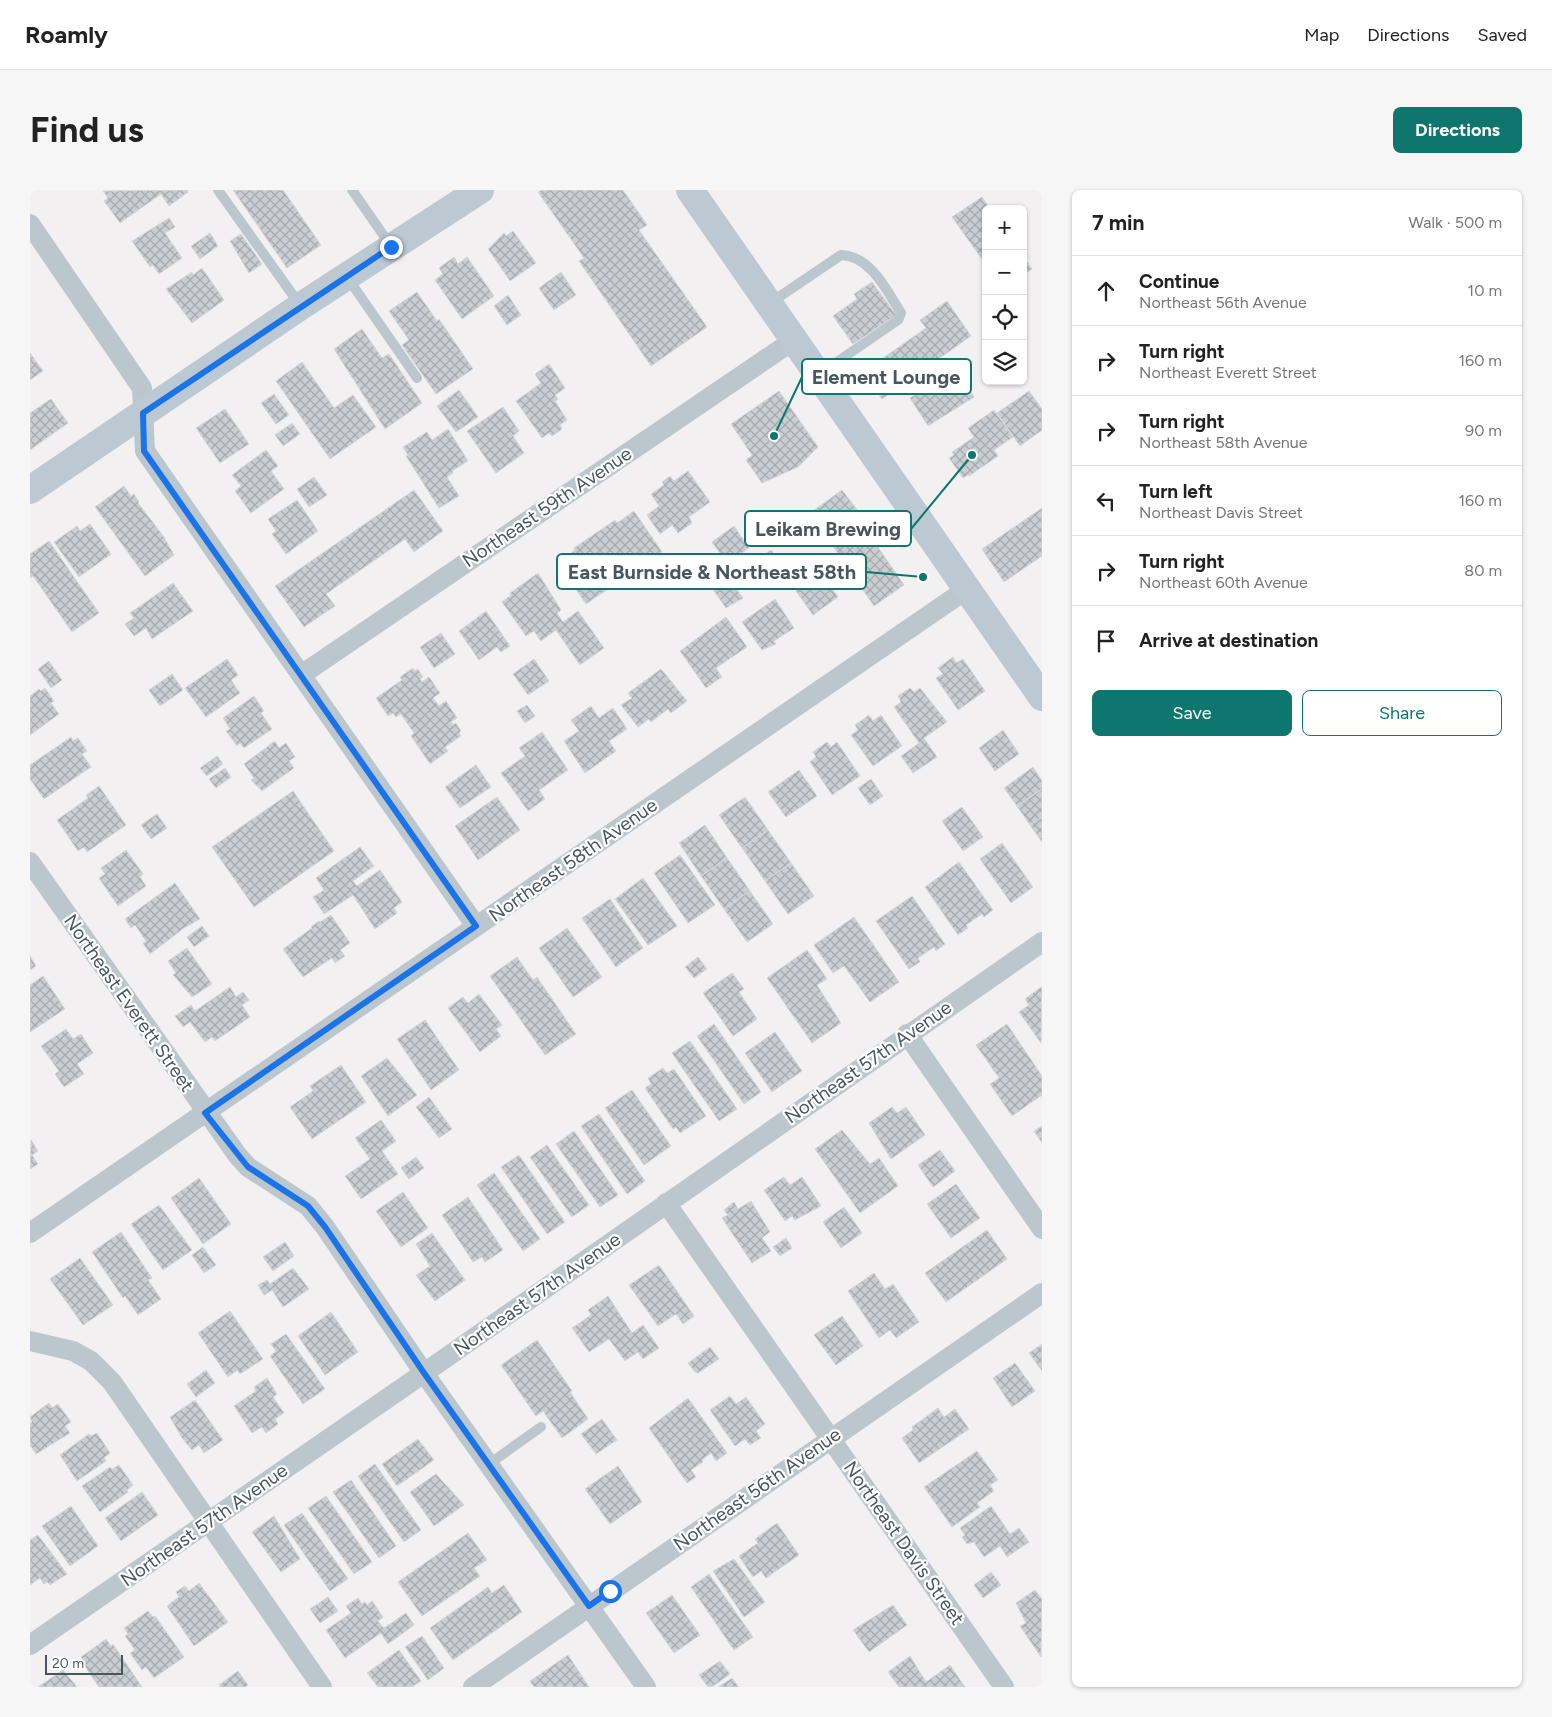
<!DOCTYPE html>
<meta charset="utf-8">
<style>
:root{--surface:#fff;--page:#f6f6f6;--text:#222;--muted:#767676;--line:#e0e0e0;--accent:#0f766e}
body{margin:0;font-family:Figtree,sans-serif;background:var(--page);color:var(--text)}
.controls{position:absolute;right:15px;top:15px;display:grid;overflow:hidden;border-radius:8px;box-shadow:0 1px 4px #0004}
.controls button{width:45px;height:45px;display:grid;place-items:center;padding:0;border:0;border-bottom:1px solid var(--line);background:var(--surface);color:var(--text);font:25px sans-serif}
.scale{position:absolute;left:15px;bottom:12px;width:78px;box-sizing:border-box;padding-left:5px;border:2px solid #48565e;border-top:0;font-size:14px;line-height:18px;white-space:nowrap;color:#48565e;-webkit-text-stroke:4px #fff;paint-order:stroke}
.stop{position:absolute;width:15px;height:15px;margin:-11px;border:4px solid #1a73e8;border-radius:50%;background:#fff}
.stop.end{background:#1a73e8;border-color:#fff;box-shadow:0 1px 5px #0008}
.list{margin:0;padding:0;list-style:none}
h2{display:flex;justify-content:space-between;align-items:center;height:65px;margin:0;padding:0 20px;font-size:21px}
h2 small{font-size:16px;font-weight:400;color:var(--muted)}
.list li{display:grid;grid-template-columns:32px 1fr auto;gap:15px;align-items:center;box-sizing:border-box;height:70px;padding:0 20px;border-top:1px solid var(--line)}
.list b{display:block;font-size:19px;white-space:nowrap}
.list p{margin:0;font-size:16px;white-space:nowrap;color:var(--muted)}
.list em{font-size:16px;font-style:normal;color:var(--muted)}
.actions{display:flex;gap:10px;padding:15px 20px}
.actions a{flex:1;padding:11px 0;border:1px solid var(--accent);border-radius:8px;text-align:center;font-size:18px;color:var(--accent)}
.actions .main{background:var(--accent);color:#fff}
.icon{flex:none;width:28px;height:28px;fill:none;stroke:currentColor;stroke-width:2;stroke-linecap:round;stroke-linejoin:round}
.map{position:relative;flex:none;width:1012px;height:1497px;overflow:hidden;border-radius:8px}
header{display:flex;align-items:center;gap:30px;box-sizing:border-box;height:70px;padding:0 25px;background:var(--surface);border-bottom:1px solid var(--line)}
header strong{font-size:24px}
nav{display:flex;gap:28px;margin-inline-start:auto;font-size:18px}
.intro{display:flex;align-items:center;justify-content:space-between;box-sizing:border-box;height:120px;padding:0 30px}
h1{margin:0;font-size:35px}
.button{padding:12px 22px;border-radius:8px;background:var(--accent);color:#fff;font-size:18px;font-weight:700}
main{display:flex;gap:30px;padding:0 30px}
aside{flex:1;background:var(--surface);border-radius:8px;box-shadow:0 1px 4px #0004}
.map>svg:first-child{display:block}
.building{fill:url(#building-cross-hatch);stroke:#d4d7dc}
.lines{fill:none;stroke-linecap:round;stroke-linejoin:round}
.lane{stroke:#bcc6cd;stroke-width:10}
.street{stroke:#bcc6cd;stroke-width:20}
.secondary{stroke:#bcc9d2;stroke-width:28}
.route{stroke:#1a73e8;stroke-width:6}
.labels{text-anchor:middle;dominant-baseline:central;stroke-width:4.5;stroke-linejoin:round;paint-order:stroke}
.street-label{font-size:19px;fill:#48565e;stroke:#fff}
.leader{fill:none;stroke:#0f766e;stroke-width:2}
.callout-dot{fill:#0f766e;stroke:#fff;stroke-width:2}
.callout{fill:#fff;stroke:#0f766e;stroke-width:2}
.callout-label{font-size:20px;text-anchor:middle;font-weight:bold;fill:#48565e}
</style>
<header>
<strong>Roamly</strong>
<nav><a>Map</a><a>Directions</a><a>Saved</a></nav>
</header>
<div class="intro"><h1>Find us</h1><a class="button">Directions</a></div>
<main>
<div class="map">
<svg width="1012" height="1497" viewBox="0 0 1012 1497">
<defs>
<pattern id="building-cross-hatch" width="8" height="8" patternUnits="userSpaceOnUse" patternTransform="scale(1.25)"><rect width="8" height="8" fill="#caced3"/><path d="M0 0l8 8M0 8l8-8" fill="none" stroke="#a6aaae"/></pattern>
</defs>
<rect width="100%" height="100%" fill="#f3f0f1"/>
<path class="building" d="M157 0 158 2 139 16 131 4 90 33 74 11 78 8 73 1Z
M203 0H253L291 55 257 78Z
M512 0H593L617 35 609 40 677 137 621 176 549 71 554 68 508 2Z
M952 7 960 19H956V75L922 27Z
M139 28 145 37 135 43 152 68 129 84 123 75 120 77 102 51Z
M483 41 506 73 480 91 458 59 474 43 476 46Z
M180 43 188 56 170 69 161 56Z
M211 44 232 74 219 83 200 51Z
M993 66 1002 79 993 85Z
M424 67 428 74 437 67 464 106 432 129 405 90 413 84 409 78Z
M172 78 194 110 162 133 136 99 162 82 163 85Z
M531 82 546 105 524 120 509 98Z
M842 92 866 125 823 154 803 126 827 109 824 104Z
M387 102 407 131 409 129 443 179 406 204 372 155 379 150 359 121Z
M478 105 491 125 477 135 464 116Z
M917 111 941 146 852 209 833 182 896 138 890 130Z
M332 139 352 168 359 164 392 213 355 239 304 159Z
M0 163 13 181 0 190Z
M272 172 304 218 323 205 346 237 300 269 246 191Z
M519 174 535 198 525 205 528 209 525 211 537 230 530 235 532 239 522 246 519 243 512 248 486 211 511 193 505 184Z
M926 178 944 207 898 236 880 208Z
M429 200 448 227 426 242 407 216Z
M749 201 788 257 768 277 732 293 716 270 722 265 701 234Z
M999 201 1012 219V240L990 256 967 223Z
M244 204 259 225 246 234 231 213Z
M21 209 38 233 0 260V223Z
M473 217 489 241 483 246 494 263 466 283 437 241Z
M195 219 219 254 190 273 166 238Z
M964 220 983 247 964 260 968 266 939 286 938 285 933 288 919 268 924 265 922 262 944 247 938 238Z
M262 233 270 244 253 256 245 245Z
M418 239 438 271 422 281 423 283 417 287 429 306 409 318 376 266 378 265 373 257 397 242 402 250Z
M236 260 248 276 241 281 254 299 221 323 205 301 211 296 202 285Z
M658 281 680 312 659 327 662 333 648 343 642 335 630 344 617 325 629 316 621 304 634 295 632 292 640 286 644 291Z
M284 287 297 305 279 317 267 299Z
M94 296 101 306 104 304 109 312 108 313 134 347 144 365 115 386 65 317Z
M384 300 413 341 384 362 375 349 296 404 305 416 274 437 245 396Z
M812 300 836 331 832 334 874 395 844 416 780 323Z
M267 310 288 341 256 364 242 344 246 341 238 329Z
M1012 318V366L974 392 952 359Z
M604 321 632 362 556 414 528 373 545 360 544 358 585 330 587 333Z
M60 334 81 364 49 387 24 352 47 336 50 341Z
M704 336 719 358 697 373 682 352Z
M19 351 69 423 42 442 3 386 0 388V364Z
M741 360 754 378 744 385 731 367Z
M780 367 808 407 783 425 754 384Z
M508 383 531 420 527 423 533 432 548 421 574 458 550 475 526 440 511 451 504 441 496 446 472 412 481 405 480 403Z
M698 387 713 408 696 418 682 398Z
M143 393 163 421 122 449 116 438 104 446 95 434 104 428 100 423Z
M745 409 764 438 744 451 746 454 732 460 712 432Z
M456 421 480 456 471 462 467 457 449 470 429 441Z
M696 427 717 457 686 478 692 487 676 498 650 461Z
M411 443 425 464 404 478 390 457Z
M923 467 926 473 933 469 955 501 928 520 906 488 913 484 908 478Z
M197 469 208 485 201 490 210 503 176 527 155 498Z
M504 469 519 491 498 505 483 484Z
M19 471 32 490 21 498 8 479Z
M383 478 385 481 388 479 393 487 390 489 392 492 399 487 410 503 403 508 409 516 416 511 427 528 421 532 423 535 426 533 431 541 429 543 431 546 415 557 418 561 400 574 381 546 384 543 371 524 366 527 363 523 358 526 346 508 372 490 370 487Z
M631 479 657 511 641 523 638 519 621 532 619 529 608 537 591 515 602 508 598 503Z
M142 484 153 500 130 516 119 500Z
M15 498 24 511 21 513 29 524 0 545V506L9 499 11 501Z
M880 498 884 502 890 498 917 532 894 548 907 567 883 583 871 566 889 553 864 517 871 512 868 506Z
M224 506 234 521 231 523 242 539 214 558 210 553 207 556 196 541 200 539 193 528Z
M497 515 505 526 495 533 487 521Z
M561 516 569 528 583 518 597 539 579 551 586 561 555 583 534 551 549 541 541 530Z
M839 525 843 531 851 525 872 556 843 576 821 545 828 540 825 535Z
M973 540 989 564 965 581 949 558Z
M512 542 538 580 509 600 515 609 498 621 471 583 495 566 489 558Z
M41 547 43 551 48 548 57 561 52 564 61 577 14 609 0 589V575Z
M245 551 249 558 256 553 265 567 259 571 264 578 232 601 221 590 224 588 214 574Z
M797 552 801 557 807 552 830 586 802 605 780 572 786 567 783 562Z
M187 566 193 574 177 586 170 578Z
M446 575 461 597 430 618 415 597Z
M1003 577 1012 591V599L987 616 974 598Z
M195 578 201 587 186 598 179 589Z
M769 580 787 606 756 627 738 602Z
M841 589 853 606 840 615 828 598Z
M69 596 96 635 57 662 54 657 48 661 27 630 58 608 56 605Z
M1012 599V627L1000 635 987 616Z
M263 601 304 661 224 717 182 657Z
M467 607 490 640 448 670 425 636Z
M715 607 738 640 712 658 689 625Z
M932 617 953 647 933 661 912 631Z
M127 624 137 638 121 649 111 635Z
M1012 627V652L1000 635Z
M675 635 697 668 671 686 649 653Z
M738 640 761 673 735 691 712 658Z
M972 653 1003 697 981 713 950 669Z
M330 657 344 676 323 691 327 696 350 680 372 712 364 718 367 723 345 739 323 705 294 724 283 707 294 700 286 688Z
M96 660 113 684 110 687 116 696 88 716 69 688 75 684 71 678Z
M650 665 685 715 658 733 624 683Z
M697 668 720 701 694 719 671 686Z
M929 672 963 720 954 727 952 724 936 735 938 738 928 745 895 697Z
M761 673 784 706 758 724 735 691Z
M613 688 647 736 618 755 585 709Z
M145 693 170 729 154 738 120 764 113 753 116 751 105 735 101 738 95 729Z
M720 701 743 734 717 752 694 719Z
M882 706 915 754 906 761 904 757 888 768 890 772 879 779 846 731Z
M580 709 613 758 586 777 552 728Z
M301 725 320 753 310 760 315 766 305 773 302 768 273 787 253 759 282 738 281 737 289 731 290 732Z
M824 727 869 792 840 812 814 776 803 783 784 755Z
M172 736 179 746 164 757 157 747Z
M537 738 572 787 543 807 509 758Z
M157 758 182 794 162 807 143 785 146 783 138 771Z
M777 760 797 789 787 795 811 833 782 853 737 788Z
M0 766 6 776 0 780Z
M487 767 503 790 507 787 546 844 515 865 460 786Z
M668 767 677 779 664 788 655 777Z
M702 783 714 799 709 802 727 829 703 846 673 803Z
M13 786 35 819 0 842V795Z
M200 797 206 807 213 802 219 810 212 815 220 827 185 851 182 847 175 852 160 832 153 837 145 826 161 815 165 821Z
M1011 797 1012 799 1011 853 989 822 999 815 995 809Z
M449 804 472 835 466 839 471 846 450 862 418 818 433 807 438 813Z
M395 830 429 880 401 900 367 849Z
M684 834 731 902 714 914 667 846Z
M977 834 1012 886V905L982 926 960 894 969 888 946 855Z
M36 839 43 849 51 844 63 863 47 874 54 884 34 897 25 884 29 881 11 856Z
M745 842 772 881 742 902 715 863Z
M660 851 707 919 689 931 642 863Z
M357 868 387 905 358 926 331 886Z
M311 875 336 912 282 949 260 917 283 901 280 896Z
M633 878 637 883 644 879 676 926 650 943 646 937 643 939 615 898 621 894 618 888Z
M602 900 641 956 614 975 575 918Z
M399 907 422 939 409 948 386 917Z
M862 917 867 923 876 917 895 945 861 969 839 933Z
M569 924 615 991 597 1004 551 936Z
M351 930 366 951 352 961 368 984 331 1009 315 986 340 969 325 948Z
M1012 936V953L1004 941Z
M812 940 840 974 849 968 868 996 830 1023 785 959Z
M544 941 588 1005 570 1017 526 954Z
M1 950 8 961 2 965 8 974 0 979Z
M517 955 559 1015 542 1027 500 967Z
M910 960 925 981 903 997 888 975Z
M489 965 535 1032 517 1044 471 977Z
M386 967 394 978 379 989 371 978Z
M464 983 510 1049 493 1061 447 995Z
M754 987 760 995 772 987 791 1016 765 1030 762 1026 755 1031 734 1000Z
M169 988 201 1034 173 1054 141 1008Z
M926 994 950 1028 921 1048 897 1014Z
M373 1002 398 1038 371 1057 346 1021Z
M438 1007 473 1060 455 1072 452 1067 443 1072 412 1025Z
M721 1011 740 1042 732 1048 741 1061 722 1073 692 1028 698 1025 694 1020 704 1012 708 1019Z
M129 1015 162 1060 133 1080 101 1034Z
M814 1017 832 1043 811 1058 793 1032Z
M957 1040 977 1069 916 1112 895 1083Z
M91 1042 122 1088 118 1090 131 1109 108 1125 95 1106 93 1108 62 1062Z
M402 1043 435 1090 405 1111 386 1085 400 1076 386 1054Z
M756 1048 762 1058 750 1066 743 1057Z
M255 1052 264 1066 243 1081 233 1067Z
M173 1057 186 1075 174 1083 162 1065Z
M50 1068 83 1115 53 1135 20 1089Z
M629 1075 664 1126 653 1134 646 1124 628 1136 599 1095Z
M263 1078 279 1099 253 1117 242 1100 234 1105 228 1095 237 1090 240 1094Z
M844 1083 855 1099 863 1094 889 1132 866 1148 860 1140 849 1148 818 1101Z
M578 1106 602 1143 613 1135 629 1158 613 1169 608 1162 595 1171 579 1149 559 1162 542 1138 561 1125 558 1120Z
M200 1121 233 1169 210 1184 207 1180 198 1187 168 1143Z
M301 1122 328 1162 295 1185 268 1146Z
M812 1126 833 1156 806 1175 784 1145Z
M256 1144 295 1199 273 1214 240 1166 246 1161 241 1154Z
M507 1150 542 1201 540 1202 558 1229 532 1248 513 1221 506 1226 471 1175Z
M1012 1154V1181L999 1163Z
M680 1157 689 1169 668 1183 665 1182 658 1173Z
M985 1173 1005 1201 982 1217 963 1188Z
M176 1180 185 1193 166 1207 157 1194Z
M237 1188 247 1204 243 1207 254 1223 245 1229 248 1234 236 1243 232 1237 222 1243 204 1216 226 1201 224 1197Z
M700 1206 706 1214 716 1207 735 1234 726 1241 731 1248 720 1255 715 1249 705 1256 680 1220Z
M658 1208 697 1263 686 1271 681 1263 672 1270 673 1272 661 1280 666 1287 657 1293 619 1238Z
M165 1210 193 1250 174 1263 169 1255 162 1260 152 1248 140 1227Z
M19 1213 22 1218 28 1214 41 1232 35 1236 40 1243 6 1264 0 1255V1234L2 1232 0 1227Z
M908 1218 914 1227 925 1219 939 1239 889 1273 872 1248 883 1240 882 1237Z
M572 1229 587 1250 566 1264 551 1244Z
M67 1243 80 1263 74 1268 76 1271 47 1291 30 1265 59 1244 61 1246Z
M388 1249 404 1270 367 1296 352 1274Z
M947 1261 968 1290 960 1295 964 1301 947 1313 950 1317 922 1337 894 1297Z
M345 1274 391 1340 374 1352 328 1286Z
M89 1275 103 1295 97 1300 98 1302 70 1322 52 1296 80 1277 82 1279Z
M588 1276 612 1312 580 1334 555 1299Z
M406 1284 434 1315 404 1336 380 1302Z
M321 1290 366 1356 349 1368 303 1302Z
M112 1302 128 1325 91 1351 75 1328Z
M296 1306 342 1372 324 1384 278 1318Z
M41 1316 68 1356 40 1376 12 1336Z
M961 1316 980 1344 989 1338 999 1352 977 1367 970 1356 954 1367 944 1352 937 1354 932 1347 935 1345 930 1338Z
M272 1323 318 1389 300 1401 254 1335Z
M244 1326 270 1369 251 1382 222 1342Z
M747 1333 769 1365 736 1388 731 1381 723 1387 709 1366 728 1353 725 1349Z
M438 1343 457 1370 444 1378 450 1386 392 1426 368 1392Z
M8 1345 37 1384 20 1395 17 1392 14 1394 10 1388 0 1395V1350Z
M704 1369 735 1412 714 1427 683 1381Z
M961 1382 971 1395 953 1408 944 1395Z
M679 1384 723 1447 704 1460 661 1397Z
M169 1393 198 1432 164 1456 137 1416 149 1407 146 1402 155 1396 159 1401Z
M474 1395 492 1422 423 1470 400 1438 458 1397 462 1403Z
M1005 1400 1012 1409 1011 1467 990 1436 996 1433 986 1413Z
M642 1405 670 1445 644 1463 616 1423Z
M298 1407 308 1421 290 1433 280 1419Z
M328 1408 332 1414 335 1412 337 1415 342 1411 353 1427 348 1431 354 1438 376 1423 384 1435 358 1454 351 1443 315 1468 296 1440 321 1423 316 1416Z
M863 1415 877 1435 839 1462 823 1440Z
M118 1421 123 1427 125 1426 154 1467 124 1488 116 1477 112 1480 100 1463 105 1460 95 1446 98 1444 94 1438Z
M392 1446 414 1478 398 1490 375 1457Z
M76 1449 81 1456 83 1454 112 1497H69L53 1474 55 1473 51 1467Z
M369 1460 391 1491 382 1497H348L337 1483Z
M538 1465 559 1497H504L500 1491Z
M880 1466 896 1492 920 1475 935 1497H869L858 1482Z
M690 1471 700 1484 682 1497H678L669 1485Z
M33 1480 47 1497H8Z
M208 1481 218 1495 215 1497H190L189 1495Z
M702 1488 709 1497H688Z"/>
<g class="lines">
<path class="lane" d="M188 0 270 115
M322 0 361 56
M317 87 387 188
M740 113 811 65C841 66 857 101 871 123L868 130 788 185
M459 1274 511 1237"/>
<path class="street" d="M0 34 112 198 115 261 446 736
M271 485 764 150
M0 672 208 966 218 977 278 1016 295 1037 394 1183 616 1497
M877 844 1012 1039
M636 1013 974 1497
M0 1043 937 399
M0 1151 43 1161 61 1171 82 1192 292 1497
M0 1455 394 1183 1012 752
M443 1497 1012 1103"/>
<path class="secondary" d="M660 0 1012 507
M0 300 271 116 450 0"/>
</g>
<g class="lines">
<path class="route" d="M361 57 113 223 114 261 446 736 175 923 218 977 278 1016 295 1037 394 1183 559 1416 580 1401"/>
</g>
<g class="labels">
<g class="street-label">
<text transform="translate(517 317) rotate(-34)">Northeast 59th Avenue</text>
<text transform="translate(543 670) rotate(-35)">Northeast 58th Avenue</text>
<text transform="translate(99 813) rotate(55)">Northeast Everett Street</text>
<text transform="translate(838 872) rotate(-35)">Northeast 57th Avenue</text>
<text transform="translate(507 1104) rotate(-35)">Northeast 57th Avenue</text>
<text transform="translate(727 1299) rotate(-35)">Northeast 56th Avenue</text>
<text transform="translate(174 1335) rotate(-35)">Northeast 57th Avenue</text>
<text transform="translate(874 1353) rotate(55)">Northeast Davis Street</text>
</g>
</g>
<path class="leader" d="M744 246L772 187M942 265L881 339M893 387L836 382"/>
<g class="callout-dot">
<circle cx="744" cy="246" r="5"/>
<circle cx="942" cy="265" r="5"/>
<circle cx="893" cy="387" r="5"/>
</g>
<g class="callout">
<rect x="772" y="169" width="169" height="35" rx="5"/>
<rect x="715" y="321" width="166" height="35" rx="5"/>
<rect x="527" y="364" width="309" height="35" rx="5"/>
</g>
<g class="callout-label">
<text x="856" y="194">Element Lounge</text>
<text x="798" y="346">Leikam Brewing</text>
<text x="682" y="389">East Burnside &amp; Northeast 58th</text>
</g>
</svg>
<div class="controls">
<button>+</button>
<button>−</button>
<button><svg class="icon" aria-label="locate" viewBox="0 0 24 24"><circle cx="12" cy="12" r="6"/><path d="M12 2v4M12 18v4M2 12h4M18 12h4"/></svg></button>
<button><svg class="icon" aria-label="layers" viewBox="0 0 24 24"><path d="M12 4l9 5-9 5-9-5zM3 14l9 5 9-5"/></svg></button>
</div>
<div class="scale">20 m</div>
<div class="stop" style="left:580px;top:1401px"></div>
<div class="stop end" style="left:361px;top:57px"></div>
</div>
<aside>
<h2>7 min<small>Walk · 500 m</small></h2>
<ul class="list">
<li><svg class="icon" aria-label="ahead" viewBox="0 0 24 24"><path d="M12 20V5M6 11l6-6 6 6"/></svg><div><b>Continue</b><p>Northeast 56th Avenue</p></div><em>10 m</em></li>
<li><svg class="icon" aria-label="right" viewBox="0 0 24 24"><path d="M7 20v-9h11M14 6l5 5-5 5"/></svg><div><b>Turn right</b><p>Northeast Everett Street</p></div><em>160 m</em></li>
<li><svg class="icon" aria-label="right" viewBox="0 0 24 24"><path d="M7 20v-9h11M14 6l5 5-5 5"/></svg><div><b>Turn right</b><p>Northeast 58th Avenue</p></div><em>90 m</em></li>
<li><svg class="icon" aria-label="left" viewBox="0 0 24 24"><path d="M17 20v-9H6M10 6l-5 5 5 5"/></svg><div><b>Turn left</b><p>Northeast Davis Street</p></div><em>160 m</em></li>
<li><svg class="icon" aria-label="right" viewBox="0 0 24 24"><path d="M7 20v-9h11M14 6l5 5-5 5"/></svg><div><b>Turn right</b><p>Northeast 60th Avenue</p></div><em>80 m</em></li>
<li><svg class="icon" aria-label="arrive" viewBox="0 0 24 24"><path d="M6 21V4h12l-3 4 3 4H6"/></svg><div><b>Arrive at destination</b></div></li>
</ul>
<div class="actions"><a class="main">Save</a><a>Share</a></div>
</aside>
</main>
